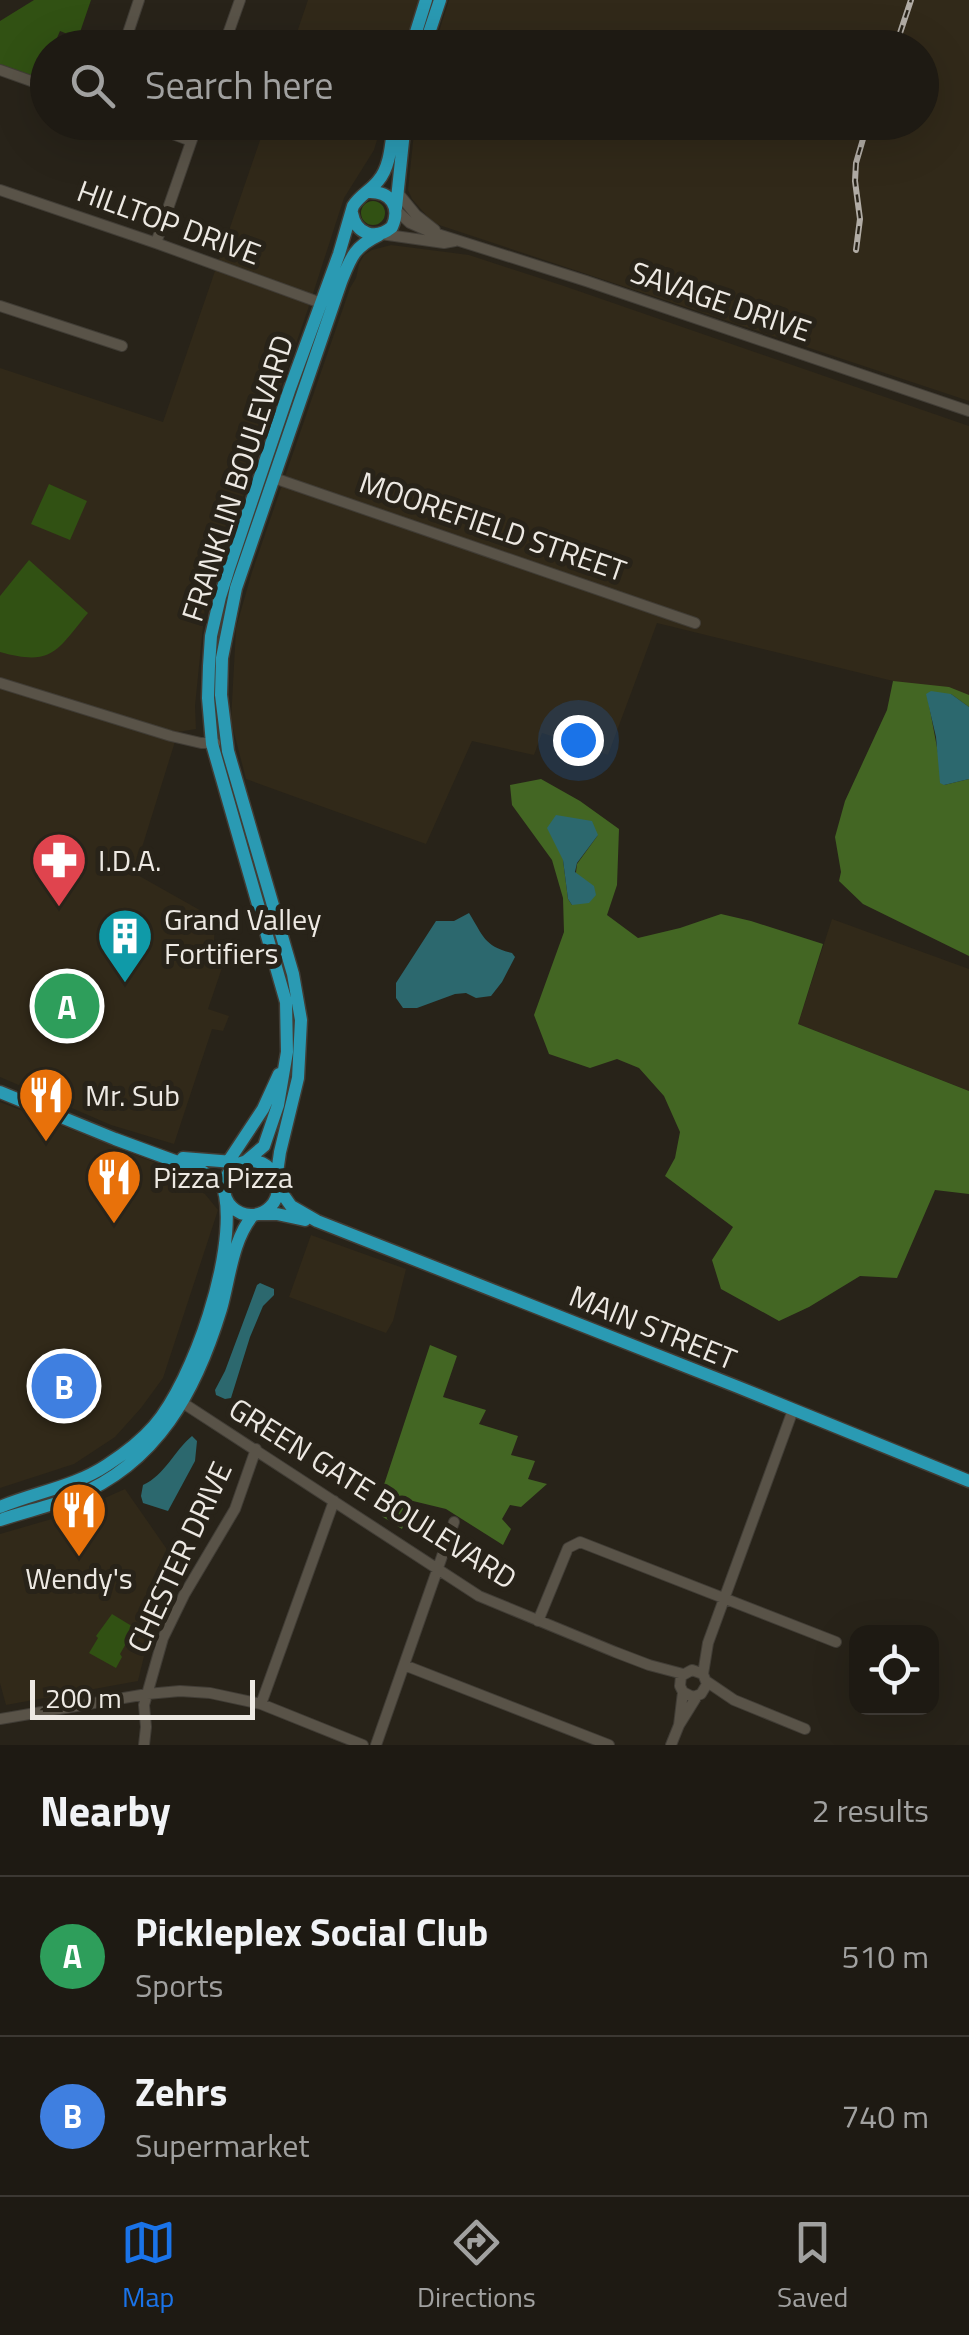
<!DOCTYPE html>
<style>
:root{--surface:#1e1a13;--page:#2b2721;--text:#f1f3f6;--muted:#a1a1a0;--line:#3c3833;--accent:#1a73e8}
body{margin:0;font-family:"Titillium Web",sans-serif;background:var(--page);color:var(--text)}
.controls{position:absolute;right:30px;bottom:30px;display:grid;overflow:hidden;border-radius:20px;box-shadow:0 10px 40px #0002}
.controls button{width:90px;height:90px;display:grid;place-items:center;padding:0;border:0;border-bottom:2px solid var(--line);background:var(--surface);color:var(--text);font:50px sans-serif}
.scale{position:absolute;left:30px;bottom:25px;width:225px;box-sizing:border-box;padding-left:10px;border:5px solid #ede9e3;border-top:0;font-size:28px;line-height:35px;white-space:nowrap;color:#ede9e3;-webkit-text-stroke:8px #282319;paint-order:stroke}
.you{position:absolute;left:578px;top:740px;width:35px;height:35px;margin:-25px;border:8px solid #fff;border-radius:50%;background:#1a73e8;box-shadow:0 0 0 15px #1a73e833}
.badge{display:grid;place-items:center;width:65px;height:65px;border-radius:50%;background:var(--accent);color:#fff;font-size:32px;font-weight:700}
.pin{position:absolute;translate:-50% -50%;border:5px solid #fff;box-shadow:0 2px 10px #0006}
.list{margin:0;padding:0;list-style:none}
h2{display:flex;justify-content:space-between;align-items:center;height:130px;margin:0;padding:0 40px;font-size:42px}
h2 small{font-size:32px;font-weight:400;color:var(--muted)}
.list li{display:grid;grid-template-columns:65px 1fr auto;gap:30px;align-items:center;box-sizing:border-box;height:160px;padding:0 40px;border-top:2px solid var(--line)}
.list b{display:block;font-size:38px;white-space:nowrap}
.list p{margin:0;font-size:32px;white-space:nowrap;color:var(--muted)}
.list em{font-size:32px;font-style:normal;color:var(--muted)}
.icon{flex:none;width:55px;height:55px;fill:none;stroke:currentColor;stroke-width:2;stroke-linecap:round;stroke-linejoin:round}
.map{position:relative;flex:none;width:969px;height:1745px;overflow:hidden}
.search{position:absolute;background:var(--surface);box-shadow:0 10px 40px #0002;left:30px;right:30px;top:30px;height:110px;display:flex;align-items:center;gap:25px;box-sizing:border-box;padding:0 35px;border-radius:55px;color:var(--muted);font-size:38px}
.sheet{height:450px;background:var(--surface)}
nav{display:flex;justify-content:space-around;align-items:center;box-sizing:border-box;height:140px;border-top:2px solid var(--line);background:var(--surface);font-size:28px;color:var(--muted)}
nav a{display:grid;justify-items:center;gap:5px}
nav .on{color:var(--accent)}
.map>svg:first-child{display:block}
.built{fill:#312919}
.green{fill:#315113}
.forest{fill:#436623;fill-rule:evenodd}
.water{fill:#2c686e}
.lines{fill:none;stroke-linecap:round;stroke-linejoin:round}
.minor-casing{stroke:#413d36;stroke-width:12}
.major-casing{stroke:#413d36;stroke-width:15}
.minor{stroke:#595348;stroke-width:10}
.major{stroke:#2a9ab3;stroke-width:12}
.rail-casing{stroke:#b1aca5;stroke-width:6}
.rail{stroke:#282319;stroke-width:2.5;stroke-dasharray:8;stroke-linecap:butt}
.labels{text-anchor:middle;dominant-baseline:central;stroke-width:10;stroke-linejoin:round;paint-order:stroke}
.street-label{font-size:30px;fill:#ede9e3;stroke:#282319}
.poi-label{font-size:30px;fill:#ede9e3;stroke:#282319;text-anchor:start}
</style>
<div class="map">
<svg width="969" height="1745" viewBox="0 0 969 1745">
<rect width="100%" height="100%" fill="#282319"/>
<path class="built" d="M308 0H419L404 47H292Z
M449 0H969V401L433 223 412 199 408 190 415 123 922 122V48L434 47Z
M266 123H382L374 150 344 198 308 309 205 607 195 706 196 729 178 732 134 873 205 913 215 924 214 941 225 959 208 1009 229 1016 223 1031 212 1029 174 1144 111 1125 0 1077V368L163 422Z
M391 245 469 255 564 286 969 426V707L893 681 657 623 608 755 542 733 534 755 472 741 426 844 246 779 231 721 236 628 252 572 350 288 356 278 359 264 364 255 372 250Z
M832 919 969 969V1091L798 1024Z
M0 1102 197 1179 195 1189 205 1194 218 1210 163 1378 141 1408 115 1437 74 1464 0 1488Z
M311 1235 406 1269 393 1321 386 1333 289 1297Z
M125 1489 182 1571 152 1623 138 1681 6 1705 0 1683V1534L69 1514Z"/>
<path class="green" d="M34 0H91L78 38 60 31 53 47 48 48 47 63 40 83 0 69V21Z
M361 213a12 12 0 1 1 24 0a12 12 0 1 1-24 0Z
M49 484 87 501 70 540 31 524Z
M29 560 88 613C57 650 53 667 0 652V596Z
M112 1614 135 1628 120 1654 122 1657 116 1668 89 1653 98 1638 96 1636Z"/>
<path class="forest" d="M893 681 949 687 969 695V707L951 694H927L944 785 969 779V956L863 904 839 881 841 872 835 837 845 801 887 710Z
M541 779 580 801 619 829 617 885 607 915 638 938 680 928 721 914 751 921 823 944 798 1024 969 1091V1194L935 1190 897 1278 860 1276 809 1307 779 1321 721 1289 712 1260 733 1227 665 1176 675 1158 680 1132 664 1096 639 1068 617 1059 590 1068 549 1054 534 1015 564 932 563 898 552 860 512 805 510 785ZM598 835 577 864 572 905 568 899 563 860Z
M430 1345 457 1356 443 1397 486 1410 479 1424 518 1436 511 1455 535 1461 528 1479 547 1484 521 1507 510 1505 502 1519 511 1529 503 1545 446 1509 413 1501 402 1529 375 1512Z"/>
<path class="water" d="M931 691 951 694 969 707V779L944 785 940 783 936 737 926 694Z
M556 815 592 821 598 835 577 863 575 872 594 886 596 895 589 903 572 905 568 899 563 860 547 828Z
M469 913C484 937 484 946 512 953L515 957 502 982 491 996 476 998 466 993 455 994 417 1008H403L396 998V983L436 921H454Z
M260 1283 274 1289V1295L263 1306 250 1337 231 1398 225 1399 216 1395 215 1390 225 1371 257 1285Z
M192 1436 197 1441 195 1461 168 1511 143 1503 141 1496 143 1485C165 1475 174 1451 192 1436Z"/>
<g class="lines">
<g class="minor-casing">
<path id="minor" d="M123 48 139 0
M223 48 240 0
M0 70 48 87
M141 122 191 141
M0 190 156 243 321 303
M398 193 416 215 435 230
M396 210 410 223 428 231 586 281 969 411
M381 234 444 243 455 241
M156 243 198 122
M0 306 122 346
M274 478 695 623
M0 683 171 736 201 743H215
M183 1403 479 1596 615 1652 649 1665 683 1674
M538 1621 568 1548 580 1542 836 1642
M404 1665 609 1745
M703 1674 708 1643 793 1410
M706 1681 734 1700 805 1729
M261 1704 334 1501
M0 1719 147 1694 180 1691 210 1693 261 1704 363 1745
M679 1725 683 1692 680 1686 681 1676 692 1670 703 1674 707 1684 701 1694 693 1697 683 1692
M144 1745 146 1727 144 1705 163 1638 184 1595 235 1509 256 1449
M376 1745 454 1522
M671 1745 679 1725 697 1696"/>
</g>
<g class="major-casing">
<path id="major" d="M411 48 426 0
M424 48 440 0
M396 208 405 122
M352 213C356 234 375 241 392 227 401 207 391 191 368 192
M0 1092 115 1139 202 1171 215 1179 224 1190
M183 1158 233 1162
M224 1188a27 27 0 1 1 54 0a27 27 0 1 1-54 0Z
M228 1162 263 1109 279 1074
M245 1162 264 1146 278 1105 287 1052 286 1002 212 744 208 698 209 666 211 636 220 597 229 568 289 391 339 254 353 206C360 195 370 191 378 181 391 166 391 142 394 122
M276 1180 280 1152 298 1078 301 1020 293 974 228 751 221 695 222 658 236 588 341 282C351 257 354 247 379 235
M277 1186 291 1206 317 1221 738 1387 969 1481
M260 1214H277L305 1220
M0 1507C36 1492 74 1487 107 1465 124 1454 141 1441 154 1426 194 1379 236 1255 225 1195
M0 1520C24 1512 50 1506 74 1497 158 1463 196 1391 221 1309 230 1277 232 1241 253 1215"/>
</g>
<use href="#minor" class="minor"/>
<use href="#major" class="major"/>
<g class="rail-casing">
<path id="rail" d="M895 48 911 0
M856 250 860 219 855 181 856 163 868 122"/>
</g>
<use href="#rail" class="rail"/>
</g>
<defs>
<g id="pharmacy-pin" transform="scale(2.875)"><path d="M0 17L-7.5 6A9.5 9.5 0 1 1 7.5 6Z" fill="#e0444e" stroke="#282319"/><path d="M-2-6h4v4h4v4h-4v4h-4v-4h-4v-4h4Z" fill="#fff"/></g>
<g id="building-pin" transform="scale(2.875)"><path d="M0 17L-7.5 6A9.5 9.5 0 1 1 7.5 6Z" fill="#0f9aa8" stroke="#282319"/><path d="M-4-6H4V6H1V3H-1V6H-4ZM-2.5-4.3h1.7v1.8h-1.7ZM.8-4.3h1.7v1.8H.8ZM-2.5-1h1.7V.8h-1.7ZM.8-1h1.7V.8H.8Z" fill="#fff"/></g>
<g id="restaurant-pin" transform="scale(2.875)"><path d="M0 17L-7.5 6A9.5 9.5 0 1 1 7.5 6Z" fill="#e8710a" stroke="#282319"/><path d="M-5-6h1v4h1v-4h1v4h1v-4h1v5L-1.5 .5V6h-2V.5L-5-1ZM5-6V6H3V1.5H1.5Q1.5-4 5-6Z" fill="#fff"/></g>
</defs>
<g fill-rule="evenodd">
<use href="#pharmacy-pin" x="59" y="860"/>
<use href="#building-pin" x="125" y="936"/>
<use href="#restaurant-pin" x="46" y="1095"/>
<use href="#restaurant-pin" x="114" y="1177"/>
<use href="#restaurant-pin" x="79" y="1510"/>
</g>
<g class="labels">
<g class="street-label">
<text transform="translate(169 222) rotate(20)">HILLTOP DRIVE</text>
<text transform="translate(721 301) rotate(19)">SAVAGE DRIVE</text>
<text transform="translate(237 478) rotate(-72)">FRANKLIN BOULEVARD</text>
<text transform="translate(493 526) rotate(19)">MOOREFIELD STREET</text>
<text transform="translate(653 1327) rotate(22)">MAIN STREET</text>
<text transform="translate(373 1493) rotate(32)">GREEN GATE BOULEVARD</text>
<text transform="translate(179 1557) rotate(-65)">CHESTER DRIVE</text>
</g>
<g class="poi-label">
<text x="98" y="860">I.D.A.</text>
<text x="164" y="919">Grand Valley<tspan x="164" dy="34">Fortifiers</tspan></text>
<text x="85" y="1095">Mr. Sub</text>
<text x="153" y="1177">Pizza Pizza</text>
<text x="79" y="1578" text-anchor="middle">Wendy's</text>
</g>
</g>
</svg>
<div class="controls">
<button><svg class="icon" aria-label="locate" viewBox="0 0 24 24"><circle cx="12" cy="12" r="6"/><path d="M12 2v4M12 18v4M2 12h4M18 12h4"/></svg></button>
</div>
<div class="scale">200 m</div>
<div class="you"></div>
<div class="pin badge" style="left:67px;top:1006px;background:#2e9e5b">A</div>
<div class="pin badge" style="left:64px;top:1386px;background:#3f7fe0">B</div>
<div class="search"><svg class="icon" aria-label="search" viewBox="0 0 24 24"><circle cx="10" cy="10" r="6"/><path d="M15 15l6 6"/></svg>Search here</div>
</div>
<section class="sheet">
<h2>Nearby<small>2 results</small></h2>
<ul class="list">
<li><span class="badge" style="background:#2e9e5b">A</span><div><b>Pickleplex Social Club</b><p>Sports</p></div><em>510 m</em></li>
<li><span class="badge" style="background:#3f7fe0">B</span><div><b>Zehrs</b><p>Supermarket</p></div><em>740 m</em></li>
</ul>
</section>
<nav>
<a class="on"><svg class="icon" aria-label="map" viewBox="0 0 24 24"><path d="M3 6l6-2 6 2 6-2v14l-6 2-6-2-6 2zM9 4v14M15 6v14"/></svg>Map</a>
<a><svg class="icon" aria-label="directions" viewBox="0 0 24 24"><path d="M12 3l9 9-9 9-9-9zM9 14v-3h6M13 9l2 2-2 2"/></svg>Directions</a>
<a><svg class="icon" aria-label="saved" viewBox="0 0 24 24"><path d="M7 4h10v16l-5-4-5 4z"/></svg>Saved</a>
</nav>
